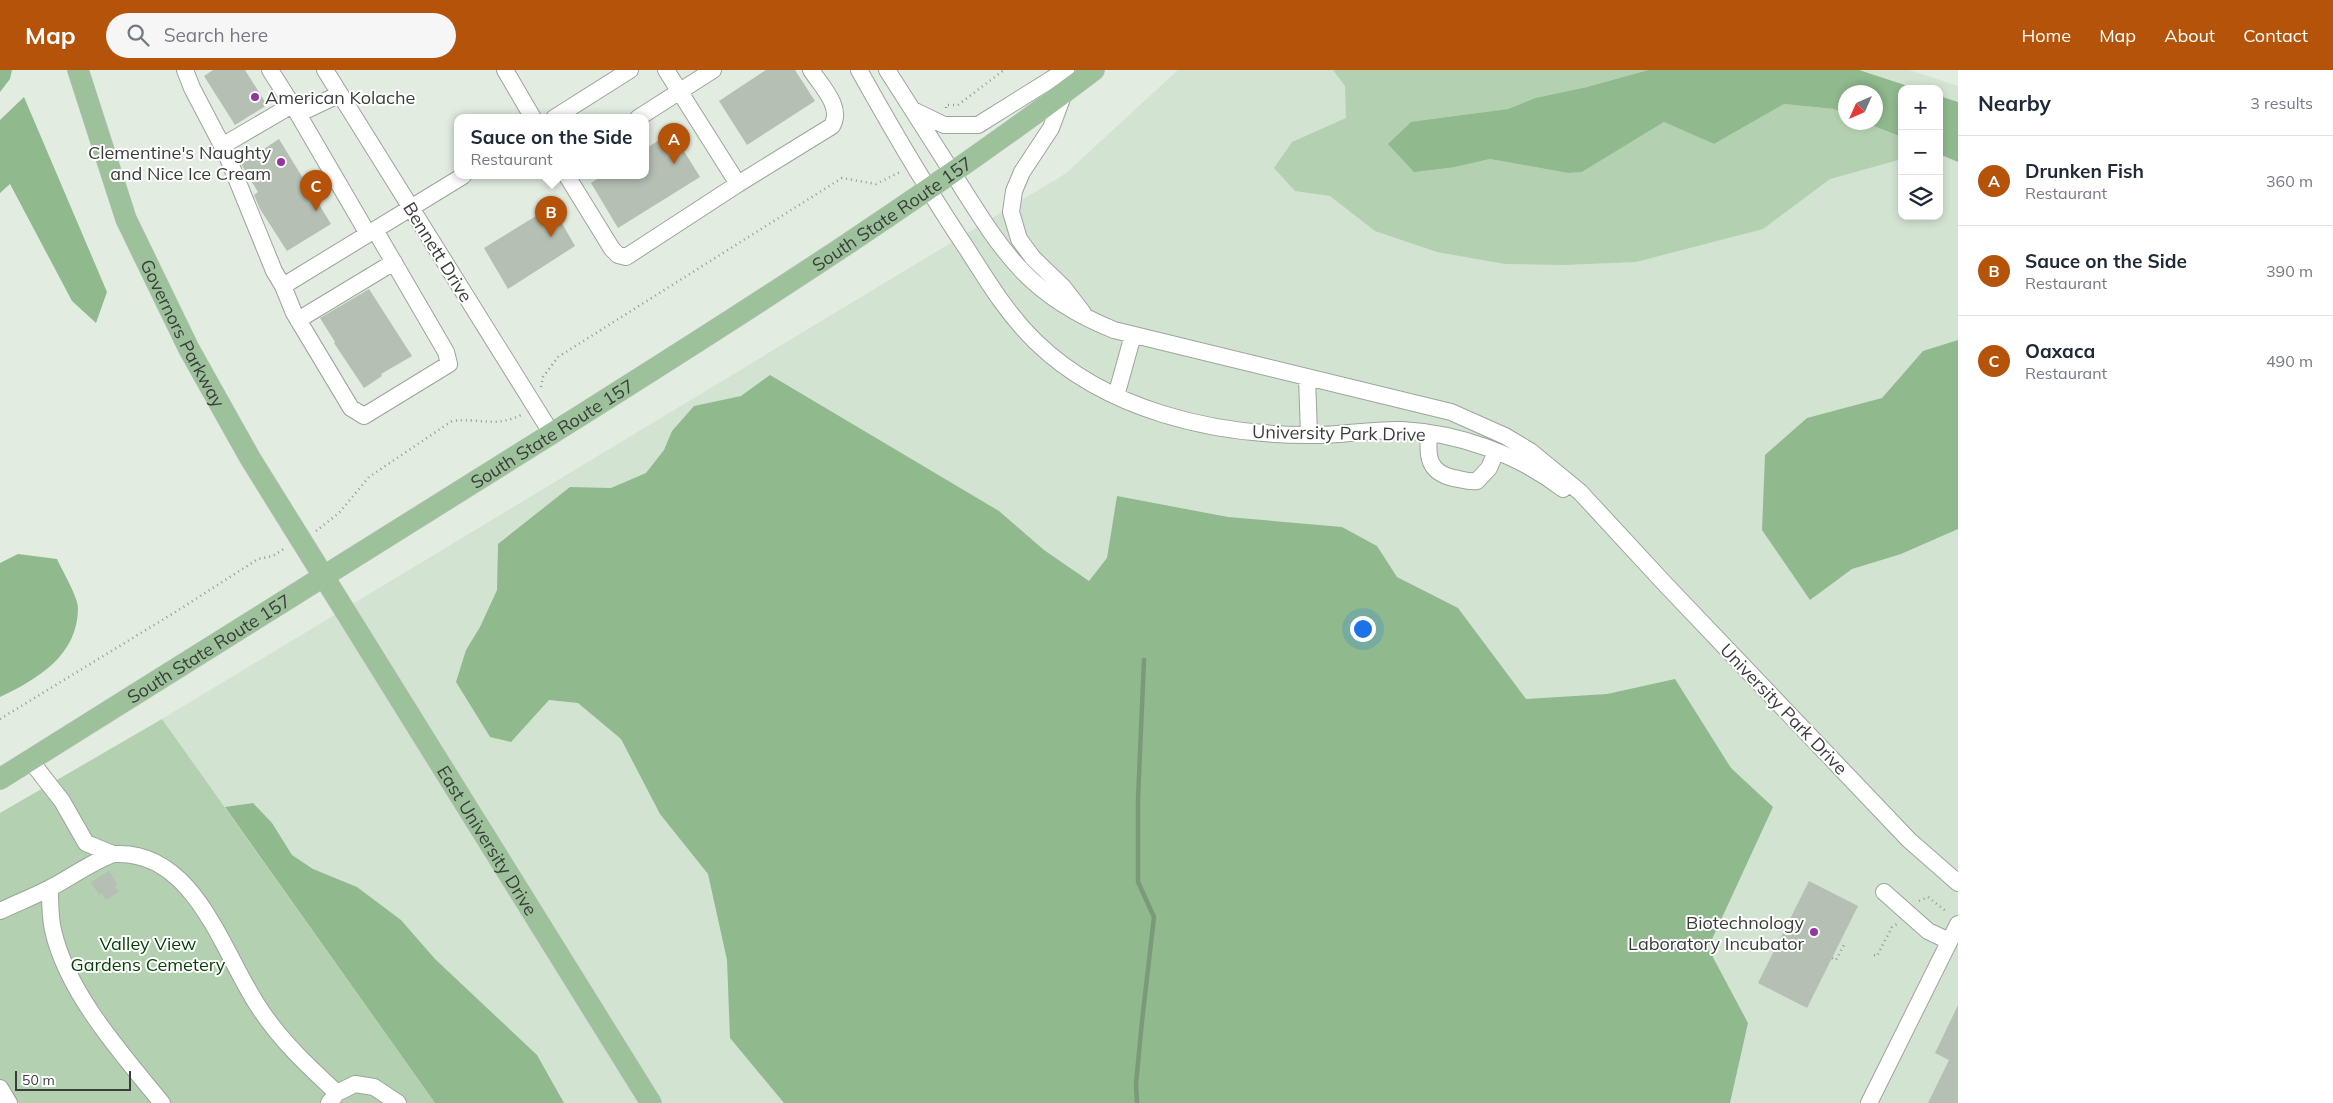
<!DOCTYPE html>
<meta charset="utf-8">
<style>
:root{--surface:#fff;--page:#f6f6f7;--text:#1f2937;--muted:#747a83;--line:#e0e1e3;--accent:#b45309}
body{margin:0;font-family:Mulish,sans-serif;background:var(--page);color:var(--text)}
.controls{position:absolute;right:15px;top:15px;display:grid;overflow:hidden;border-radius:10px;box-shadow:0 2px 8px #0003}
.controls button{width:45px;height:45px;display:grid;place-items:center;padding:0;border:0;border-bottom:1px solid var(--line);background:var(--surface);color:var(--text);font:25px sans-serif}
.compass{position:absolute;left:1838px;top:15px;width:45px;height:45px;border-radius:50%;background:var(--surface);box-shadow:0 2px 8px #0003;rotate:225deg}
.scale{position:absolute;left:15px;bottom:12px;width:116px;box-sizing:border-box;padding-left:5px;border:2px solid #3a3e3a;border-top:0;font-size:14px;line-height:18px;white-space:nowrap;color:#3a3e3a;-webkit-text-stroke:4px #fff;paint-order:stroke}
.you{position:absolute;left:1362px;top:558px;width:18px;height:18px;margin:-12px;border:4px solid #fff;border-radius:50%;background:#1a73e8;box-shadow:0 0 0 8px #1a73e833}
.badge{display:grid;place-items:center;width:32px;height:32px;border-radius:50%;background:var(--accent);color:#fff;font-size:16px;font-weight:700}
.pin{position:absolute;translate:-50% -41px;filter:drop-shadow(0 1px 2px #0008)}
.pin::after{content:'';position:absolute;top:26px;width:18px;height:15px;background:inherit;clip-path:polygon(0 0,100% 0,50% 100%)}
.popup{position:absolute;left:454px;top:44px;width:195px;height:65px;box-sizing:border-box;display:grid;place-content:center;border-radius:10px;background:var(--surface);filter:drop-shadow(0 1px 4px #0005);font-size:16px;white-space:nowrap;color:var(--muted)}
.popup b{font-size:19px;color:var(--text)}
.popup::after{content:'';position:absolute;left:50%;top:100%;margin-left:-10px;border:10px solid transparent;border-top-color:var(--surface)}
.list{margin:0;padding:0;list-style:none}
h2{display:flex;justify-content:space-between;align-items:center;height:65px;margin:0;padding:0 20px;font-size:21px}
h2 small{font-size:16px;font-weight:400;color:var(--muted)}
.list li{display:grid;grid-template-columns:32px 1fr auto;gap:15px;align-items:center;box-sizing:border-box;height:90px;padding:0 20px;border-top:1px solid var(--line)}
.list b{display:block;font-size:19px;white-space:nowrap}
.list p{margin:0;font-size:16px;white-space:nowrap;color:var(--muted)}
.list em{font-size:16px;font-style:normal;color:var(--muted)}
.icon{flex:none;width:28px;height:28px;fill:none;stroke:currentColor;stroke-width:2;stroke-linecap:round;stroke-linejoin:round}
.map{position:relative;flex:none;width:1958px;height:1033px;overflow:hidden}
header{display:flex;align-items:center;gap:30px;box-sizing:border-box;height:70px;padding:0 25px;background:var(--accent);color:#fff}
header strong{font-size:24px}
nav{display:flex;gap:28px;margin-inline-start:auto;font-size:18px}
.search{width:350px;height:45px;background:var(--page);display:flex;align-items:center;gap:12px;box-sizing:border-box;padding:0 18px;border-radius:28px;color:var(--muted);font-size:19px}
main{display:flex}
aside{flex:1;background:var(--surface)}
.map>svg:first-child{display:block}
.built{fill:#d3e3d2;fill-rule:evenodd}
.green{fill:#b3d0b0}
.forest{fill:#90ba8e}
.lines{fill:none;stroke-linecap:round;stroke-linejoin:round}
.stream{stroke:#7b9a79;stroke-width:4.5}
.building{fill:#b5bfb4}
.minor-casing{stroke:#9ba59a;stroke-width:18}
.major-casing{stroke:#c8c9c8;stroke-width:22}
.path{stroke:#939a93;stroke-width:2.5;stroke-dasharray:1 4;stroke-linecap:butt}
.minor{stroke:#fff;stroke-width:16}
.major{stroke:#9dc19b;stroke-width:21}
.poi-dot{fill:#94369f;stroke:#fff;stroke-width:2}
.labels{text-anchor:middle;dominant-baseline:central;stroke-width:4;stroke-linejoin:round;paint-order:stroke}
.poi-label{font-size:18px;fill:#3a3e3a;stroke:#fff;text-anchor:end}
.street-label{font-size:18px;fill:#3a3e3a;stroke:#fff}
.park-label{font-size:18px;fill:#044306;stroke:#fff}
</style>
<header>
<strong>Map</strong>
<div class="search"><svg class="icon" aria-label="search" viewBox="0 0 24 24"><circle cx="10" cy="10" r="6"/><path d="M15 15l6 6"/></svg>Search here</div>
<nav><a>Home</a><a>Map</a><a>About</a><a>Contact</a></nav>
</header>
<main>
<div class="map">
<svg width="1958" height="1033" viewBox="0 0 1958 1033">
<rect width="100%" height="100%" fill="#e2ece1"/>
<path class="built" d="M1178 0H1909L1958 16V1033H435L162 649 1065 104ZM1902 19H1939V146H1902ZM1846 22H1876V52H1846Z"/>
<path class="green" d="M1333 0H1648L1587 17 1535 28 1508 39 1460 46 1455 97 1490 89 1568 103 1582 102 1664 52 1714 74 1784 34 1834 39 1845 44 1846 52 1866 53 1902 67V89L1830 109 1763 159 1636 192 1563 195 1505 194 1437 182 1375 161 1330 126 1295 121 1274 98 1292 72 1346 48 1345 16Z
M162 649 435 1033H0V743Z"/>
<path class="forest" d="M0 0H12L10 9 0 22Z
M1648 0H1859L1917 19H1902V67L1866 53 1876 52V22H1846L1845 44 1834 39 1784 34 1714 74 1664 52 1582 102 1568 103 1490 89 1455 97 1414 102 1388 74 1411 52 1508 39 1535 28 1587 17Z
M1939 26 1958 32V92L1939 84Z
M24 27 107 222 96 253 72 231 10 114 0 123V50Z
M1958 270V459L1901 484 1852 499 1810 530 1762 460 1765 385 1807 348 1882 328 1923 281Z
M770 305 999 441 1044 480 1089 511 1107 488 1117 426 1228 447 1342 457 1377 476 1397 507 1458 538 1526 629 1607 624 1675 609 1731 698 1773 737 1708 878 1748 953 1730 1033H784L730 968 727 890 708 804 660 744 621 669 578 633 549 630 511 672 490 667 456 612 466 580 480 557 497 520 498 474 570 417 611 418 646 403 664 380 672 361 694 336 741 326Z
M18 484 57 489C62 500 78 527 78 538 78 585 38 609 0 627V493Z
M253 733 272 753 292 785 313 799 357 817 401 850 435 889 537 985 564 1033H435L225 737Z"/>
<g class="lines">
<path class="stream" d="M1137 1033 1136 1014 1142 951 1154 847 1138 812V729L1144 590"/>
</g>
<path class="building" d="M213 0H245L267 35 235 55 204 6Z
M766 0H795L815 31 747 75 719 31Z
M672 62 700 107 618 158 591 113 602 106H645V79Z
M279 69 331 154 287 181 260 139 254 125 258 122 241 94Z
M552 136 575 176 508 219 484 178Z
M369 219 412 286 381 304 382 306 364 318 334 273 335 272 320 248Z
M109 801 117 814 115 816 119 822 106 830 102 823 99 825 91 812Z
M1809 811 1858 836 1807 938 1758 913Z
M1958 935V1033H1928L1949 990 1935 983Z"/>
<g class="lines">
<g class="minor-casing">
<path id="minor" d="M185 0 192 18 226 83 274 201 283 216 463 106
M270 0 298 44 340 24
M325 0 552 364
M505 0 533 48
M666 0 738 114 832 56C843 37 822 17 811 0
M859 0C893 61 928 121 967 179 988 212 1008 245 1036 272 1106 340 1213 365 1308 365 1339 366 1371 359 1402 360 1458 363 1518 384 1563 419
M887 0C909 35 932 70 954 105 1002 181 1027 225 1114 260L1451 342 1505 366 1530 381 1580 422 1666 515 1909 770 1958 813
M1064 23 1051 58 1022 102 1014 121 1011 142 1019 169 1033 188 1063 217 1083 243
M913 40 944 55H978L1066 0
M298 44 368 164
M554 48 630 0
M638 48 713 0
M222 76 292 35
M567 106 612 179 618 185 626 187 738 114
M283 216 294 243 351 338 364 346 449 294 446 282 375 160
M298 250 394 192
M1307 307 1309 365
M1116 326 1133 265
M1429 364C1427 386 1428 402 1453 408 1461 409 1468 412 1477 411L1489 398 1496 382
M30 690 62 731 86 773 113 784
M50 818C50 832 50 847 53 860 67 923 122 984 162 1033
M1884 822 1928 861 1949 871
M0 841C17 833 35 826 52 817 64 811 105 784 116 784 196 781 223 885 260 939 281 971 309 997 337 1023L329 1033
M0 1018 9 1033
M337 1023 355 1014 374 1017 398 1033
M1869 1033 1958 854"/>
</g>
<g class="major-casing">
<g id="major">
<path id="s1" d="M78 0 126 149 189 279 250 388 651 1033"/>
<path id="s2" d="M0 709C194 587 389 466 583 344 756 235 930 124 1094 0"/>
</g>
</g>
<path class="path" d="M946 38V35H958L1004 0
M541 317 543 307 558 287 842 108 876 114 900 102
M316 461 339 443 369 407 452 351C480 347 494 359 523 344
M0 649 177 541 258 489 273 486 285 478
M1919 831 1928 827 1947 842
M1874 885 1877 886 1892 857 1897 854
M1832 888 1836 890 1844 875 1846 876"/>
<use href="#minor" class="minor"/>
<use href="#major" class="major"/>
</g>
<g class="poi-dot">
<circle cx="255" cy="27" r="5"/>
<circle cx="281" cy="92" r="5"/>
<circle cx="1814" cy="862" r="5"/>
</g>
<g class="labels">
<g class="poi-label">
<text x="265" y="27" text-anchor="start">American Kolache</text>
<text x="271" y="82">Clementine's Naughty<tspan x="271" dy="21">and Nice Ice Cream</tspan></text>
<text x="1804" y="852">Biotechnology<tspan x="1804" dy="21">Laboratory Incubator</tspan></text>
</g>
<g class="street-label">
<text stroke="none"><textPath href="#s2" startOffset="1056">South State Route 157</textPath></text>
<text transform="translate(438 182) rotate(58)">Bennett Drive</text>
<text stroke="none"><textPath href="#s1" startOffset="284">Governors Parkway</textPath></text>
<text stroke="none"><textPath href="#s2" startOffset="651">South State Route 157</textPath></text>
<text transform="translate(1339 363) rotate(1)">University Park Drive</text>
<text stroke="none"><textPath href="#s2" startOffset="246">South State Route 157</textPath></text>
<text transform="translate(1784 639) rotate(46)">University Park Drive</text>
<text stroke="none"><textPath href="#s1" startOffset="876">East University Drive</textPath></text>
</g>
<g class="park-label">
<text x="148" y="873">Valley View<tspan x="148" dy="21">Gardens Cemetery</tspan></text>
</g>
</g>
</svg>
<div class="controls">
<button>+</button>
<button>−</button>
<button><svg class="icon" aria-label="layers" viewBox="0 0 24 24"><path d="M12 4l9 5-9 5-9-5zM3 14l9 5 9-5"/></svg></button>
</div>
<svg class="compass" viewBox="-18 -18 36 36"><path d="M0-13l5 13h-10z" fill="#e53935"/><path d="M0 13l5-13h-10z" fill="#747a83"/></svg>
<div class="scale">50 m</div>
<div class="you"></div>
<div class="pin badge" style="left:674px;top:94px">A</div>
<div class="pin badge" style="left:551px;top:167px">B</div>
<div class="popup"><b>Sauce on the Side</b>Restaurant</div>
<div class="pin badge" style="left:316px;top:141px">C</div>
</div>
<aside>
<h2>Nearby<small>3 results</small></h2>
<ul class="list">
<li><span class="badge">A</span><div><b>Drunken Fish</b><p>Restaurant</p></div><em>360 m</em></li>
<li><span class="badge">B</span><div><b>Sauce on the Side</b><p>Restaurant</p></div><em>390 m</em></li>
<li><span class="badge">C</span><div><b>Oaxaca</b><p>Restaurant</p></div><em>490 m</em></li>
</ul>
</aside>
</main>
